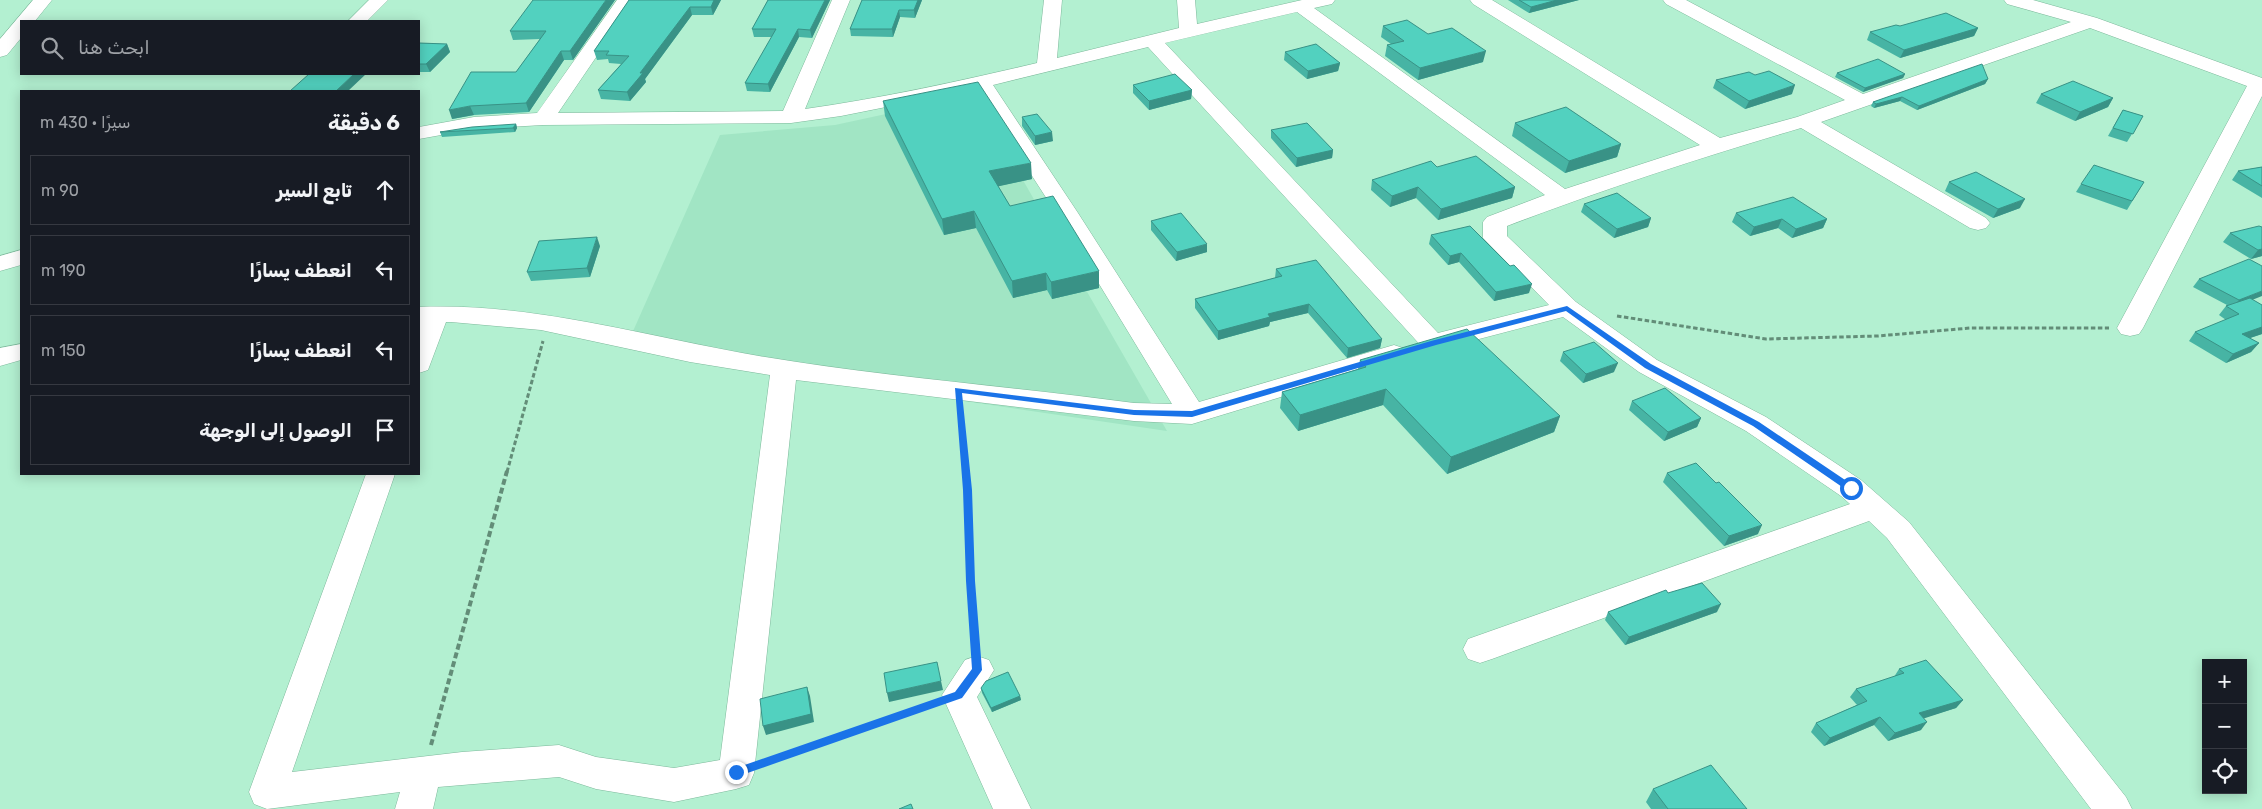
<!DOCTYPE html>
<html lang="ar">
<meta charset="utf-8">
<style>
:root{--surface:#171b24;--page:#242831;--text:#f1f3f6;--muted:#9ea1a6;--line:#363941}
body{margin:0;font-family:Rubik,Cairo,sans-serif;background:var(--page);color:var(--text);direction:rtl}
.controls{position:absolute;right:15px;bottom:15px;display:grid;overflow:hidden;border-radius:0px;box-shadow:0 2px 12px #0003}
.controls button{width:45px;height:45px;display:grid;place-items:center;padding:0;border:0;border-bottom:1px solid var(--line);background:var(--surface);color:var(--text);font:25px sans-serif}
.stop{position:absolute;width:15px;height:15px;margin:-11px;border:4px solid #1a73e8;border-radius:50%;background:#fff}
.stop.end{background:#1a73e8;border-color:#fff;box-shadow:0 1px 5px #0008}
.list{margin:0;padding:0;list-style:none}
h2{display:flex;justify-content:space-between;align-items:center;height:65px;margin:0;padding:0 20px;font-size:21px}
h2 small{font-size:16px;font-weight:400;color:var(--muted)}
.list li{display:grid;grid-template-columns:32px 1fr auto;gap:15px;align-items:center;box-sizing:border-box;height:70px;margin:0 10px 10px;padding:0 10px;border:1px solid var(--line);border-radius:0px}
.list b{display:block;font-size:19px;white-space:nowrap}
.list em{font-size:16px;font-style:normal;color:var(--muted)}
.icon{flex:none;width:28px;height:28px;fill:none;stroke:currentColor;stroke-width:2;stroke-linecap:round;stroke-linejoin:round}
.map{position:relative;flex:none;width:2262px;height:809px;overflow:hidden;direction:ltr}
.search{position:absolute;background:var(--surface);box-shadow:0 2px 12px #0003;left:20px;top:20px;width:400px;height:55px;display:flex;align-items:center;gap:12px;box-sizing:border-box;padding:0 18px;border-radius:0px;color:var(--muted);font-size:19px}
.panel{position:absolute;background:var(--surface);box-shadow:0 2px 12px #0003;left:20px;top:90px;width:400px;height:385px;border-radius:0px;direction:rtl}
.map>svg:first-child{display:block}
.built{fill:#a1e5c4}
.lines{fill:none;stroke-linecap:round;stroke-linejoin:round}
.minor-casing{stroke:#7db89b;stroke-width:1}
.highway-casing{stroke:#7db89b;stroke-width:1}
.path-far1{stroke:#638d78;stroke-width:3;stroke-dasharray:4.5 2.5;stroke-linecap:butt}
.path{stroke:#638d78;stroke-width:4;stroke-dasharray:6 3;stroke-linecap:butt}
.minor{fill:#fff;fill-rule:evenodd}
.highway{fill:#fff;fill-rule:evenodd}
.wall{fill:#47b4a4}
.shaded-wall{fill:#399286}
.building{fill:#52d1bf;stroke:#399286}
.route{fill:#1a73e8}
</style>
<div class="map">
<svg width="2262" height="809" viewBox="0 0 2262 809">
<rect width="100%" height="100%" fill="#b3f0d1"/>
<path class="built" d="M974 95 1167 431 800 377 626 347 720 135 835 125Z"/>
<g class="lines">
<g class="minor-casing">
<path id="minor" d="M369 0H388L367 21H348Z
M617 0H635L558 113 783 111 832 0H850L805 109C883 98 960 81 1037 63L1044 0H1062L1057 58 1179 28 1177 0H1195L1197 24 1302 0H1335L1332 4 1314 8 1565 189 1700 145 1473 4 1470 0H1492L1720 138 1797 117 1845 100 1666 4 1663 0H1686L1863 94 2071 22 2007 4 2004 0H2033L2097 18 2262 78V96L2143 328 2139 334 2130 336 2121 334 2117 328 2247 86 2090 28 1821 122 1986 218 1990 223 1986 228 1978 230 1970 228 1801 128C1702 157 1604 189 1507 226V236L1576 302 1657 360 1766 417 1861 480 1909 522 2126 797 2132 809H2091L1887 538 1869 521 1492 659 1480 663 1468 659 1463 649 1468 639 1850 504 1841 496 1746 431 1639 372 1563 317 1433 351 1424 349 1148 47 993 85 1078 213 1199 402 1394 345 1403 348 1407 354 1403 360 1192 424 1134 421 796 380 754 773 749 785 736 789 674 802 596 789 559 777 438 787 433 809H395L400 792 267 809 254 804 249 792 366 474H395L292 772 462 752 559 745 596 757 674 768 720 760 770 375 690 362 541 330 451 322H446L428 370 419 373V307C531 302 648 337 759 356 883 377 1009 386 1134 403L1172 404 1056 213 976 89 841 116 791 123 543 125 474 129 419 139V127L474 117 537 113ZM1297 12 1545 195 1487 217 1483 222V238L1549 305 1438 333 1165 43Z
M21 250V265L0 271V256Z
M21 344V360L0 366V348Z
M977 656 989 660 994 670 977 697 1031 809H993L942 695 965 660Z"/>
</g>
<g class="highway-casing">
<path id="highway" d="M33 0H52L35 21H21V38L7 55 0 57V39Z"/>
</g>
<path class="path-far1" d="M1617 316 1766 339 1878 336 1970 328H2109
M960 412 965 472
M507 472 543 341"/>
<path class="path" d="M965 471 975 645
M431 745 507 471
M768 762 934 703"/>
<use href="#minor" class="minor"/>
<use href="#highway" class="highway"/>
</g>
<path class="wall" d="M615 0 573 60H564L529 112 474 115 452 119 516 72 540 39 513 40 510 31Z
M629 0H721L713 15H692L645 79 646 82 630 101 601 99 598 90 621 64 609 63 608 59 597 60 594 51Z
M768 0H830L812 38 799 37 770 92 747 91 745 83 772 37H754L752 29Z
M862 0H922L915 18 900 17 893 37 851 36 850 29Z
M1508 0H1579L1529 13Z
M1383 26 1428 34 1483 62 1418 80 1385 56 1387 45 1391 44 1381 37Z
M1900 26 1978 28 1974 36 1900 58 1867 40 1870 32Z
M419 43 447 44 450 52 430 72H419Z
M1285 52 1340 63 1338 71 1307 79 1284 60Z
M1837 73 1905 74 1903 78 1863 92 1835 77Z
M1755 75 1792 94 1745 109 1713 88 1716 80Z
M1988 79 1985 84 1917 110 1900 101 1874 108 1871 106 1873 102Z
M1133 85 1192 90 1191 99 1149 110 1133 93Z
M2041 94 2113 98 2108 107 2075 121 2036 103Z
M883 101 1032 179 998 186 1010 206 1099 288 1052 299 1047 290 1013 298 976 228 944 235 885 116Z
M2123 110 2143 116 2127 142 2108 136Z
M1022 117 1053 141 1035 145 1022 126Z
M1515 123 1621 144 1617 157 1565 173 1512 136Z
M516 124 517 128 515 132 442 137 440 132Z
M1271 130 1333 150 1332 158 1296 167 1271 138Z
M1437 167 1515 187 1512 198 1438 220 1416 198 1390 207 1371 190 1372 180Z
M2262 167V198L2232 180 2238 171Z
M1949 182 2020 208 1993 218 1945 191Z
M2144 182 2127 210 2076 192 2081 184Z
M1584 204 1651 218 1648 227 1614 238 1581 212Z
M1736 213 1827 219 1823 228 1792 238 1778 228 1750 236 1732 222Z
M1151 221 1207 252 1176 261 1151 230Z
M2262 227V256L2251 259 2223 242 2230 233Z
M1431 235 1510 266 1529 293 1494 301 1459 262 1448 265 1429 244Z
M600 246 590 277 531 281 527 272Z
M1276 269 1382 339 1380 348 1347 358 1308 313 1270 322 1269 326 1218 340 1195 308V299L1275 278Z
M2199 279 2253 300 2262 305V334L2250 338 2259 343 2251 352 2226 363 2189 341 2195 332 2226 320 2219 315 2226 306 2227 305 2193 287Z
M1563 352 1614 372 1583 383 1560 361Z
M1360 360 1560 416 1554 432 1447 474 1383 405 1298 431 1280 408 1282 392 1358 369Z
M1632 401 1701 418 1697 427 1664 441 1629 410Z
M1667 473 1758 534 1724 546 1663 482Z
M1668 593 1717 612 1625 645 1605 620 1608 612Z
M1899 669 1963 700 1956 708 1923 718 1921 730 1888 741 1874 725 1824 746 1811 732 1816 723 1857 705 1850 697 1856 689 1894 677Z
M981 688 1020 696 1021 700 992 712 982 693Z
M1653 789 1747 809H1651L1646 802Z"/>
<path class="shaded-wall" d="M606 0H615L573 60 570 51Z
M714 0H721L713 15 711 7Z
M825 0H830L812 38 810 30Z
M918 0H922L915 18 914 10Z
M1557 0H1579L1529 13 1531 7Z
M690 7 692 15 645 79 646 82 630 101 627 92 640 73Z
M899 10 900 17 893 37 892 29Z
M1978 28 1974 36 1900 58 1904 50Z
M798 29 799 37 770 92 768 84Z
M447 44 450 52 430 72 426 64Z
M561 51 564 60 529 112 526 103Z
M1486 51 1483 62 1418 80 1420 68Z
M1340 63 1338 71 1307 79 1308 71Z
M354 74H366L348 91H336Z
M1905 74 1903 78 1863 92 1865 88Z
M1988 79 1985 84 1917 110 1919 106Z
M1795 85 1792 94 1745 109 1749 101Z
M1192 90 1191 99 1149 110V101Z
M1902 97 1900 101 1874 108 1876 104Z
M2113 98 2108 107 2075 121 2080 112Z
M470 106 474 115 452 119 449 110Z
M516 124 517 128 515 132 513 128Z
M1052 132 1053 141 1035 145V136Z
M1621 144 1617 157 1565 173 1569 161Z
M1333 150 1332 158 1296 167 1297 158Z
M1031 163 1032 179 991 188 989 171Z
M1418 187 1416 198 1390 207 1392 196Z
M1515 187 1512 198 1438 220 1441 209Z
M2025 199 2020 208 1993 218 1998 209Z
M974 211 976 228 944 235 942 219Z
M1651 218 1648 227 1614 238 1617 229Z
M1782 219 1778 228 1750 236 1754 227Z
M1827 219 1823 228 1792 238 1796 229Z
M597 237 600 246 590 277 587 268Z
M1207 244V252L1176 261 1177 252Z
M2262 249V256L2251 259 2258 250Z
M1461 253 1459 262 1448 265 1450 256Z
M1099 271V288L1052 299 1051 282Z
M1046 273 1047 290 1013 298 1012 281Z
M1532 284 1529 293 1494 301 1496 292Z
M2262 291V296L2232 308 2239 300Z
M1309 304 1308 313 1270 322 1269 326 1218 340V331L1268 314Z
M2262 327V334L2235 343 2242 334Z
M1382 339 1380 348 1347 358 1348 348Z
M2259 343 2251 352 2226 363 2233 354Z
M1618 363 1614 372 1583 383 1586 374Z
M1386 389 1383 405 1298 431 1300 415Z
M1560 416 1554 432 1447 474 1451 457Z
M1701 418 1697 427 1664 441 1668 432Z
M1762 525 1758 534 1724 546 1729 536Z
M1721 604 1717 612 1625 645 1629 637Z
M941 681 943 690 889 702 887 693Z
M807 687 810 696 814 722 766 735 763 726Z
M1020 696 1021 700 992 712 991 708Z
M1963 700 1956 708 1913 722 1919 713Z
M1880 717 1874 725 1824 746 1830 738Z
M1927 722 1921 730 1888 741 1895 733Z"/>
<path class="building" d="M533 0H606L570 51H561L526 103 470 106 449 110 471 72H516L546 31H510Z
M629 0H714L711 7H690L640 73H643L627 92 598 90 629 56 606 55 609 51H594Z
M768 0H825L810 30 798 29 768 84 745 83 776 29H752Z
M862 0H918L914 10H899L892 29H850Z
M1519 0H1557L1531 7Z
M1946 13 1978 28 1904 50 1870 32 1896 25 1900 26Z
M1407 20 1428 34 1452 28 1486 51 1420 68 1387 45 1404 41 1383 26Z
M419 43 447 44 426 64H419Z
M1316 44 1340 63 1308 71 1285 52Z
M1878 59 1905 74 1865 88 1837 73Z
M1982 64 1988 79 1919 106 1902 97 1876 104 1873 102Z
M1769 71 1795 85 1749 101 1716 80 1749 72 1755 75Z
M309 74H354L336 91H290Z
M1175 74 1192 90 1149 101 1133 85Z
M2073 81 2113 98 2080 112 2041 94Z
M978 82 1031 163 989 171 1010 206 1053 196 1099 271 1051 282 1046 273 1012 281 974 211 942 219 883 101Z
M1566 107 1621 144 1569 161 1515 123Z
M2123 110 2143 116 2133 134 2113 128Z
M1037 114 1052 132 1035 136 1022 117Z
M1307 123 1333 150 1297 158 1271 130Z
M516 124 513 128 440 132 472 127Z
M1476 156 1515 187 1441 209 1418 187 1392 196 1372 180 1431 161 1437 167Z
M2094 165 2144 182 2132 201 2081 184Z
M2262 167V186L2238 171Z
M1976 172 2025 199 1998 209 1949 182Z
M1617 193 1651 218 1617 229 1584 204Z
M1793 197 1827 219 1796 229 1782 219 1754 227 1736 213Z
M1181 213 1207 244 1177 252 1151 221Z
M1470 226 1510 266 1514 265 1532 284 1496 292 1461 253 1450 256 1431 235Z
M2259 226 2262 227V249L2258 250 2230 233Z
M597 237 587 268 527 272 539 241Z
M2249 259 2262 266V291L2239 300 2199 279Z
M1316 260 1382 339 1348 348 1309 304 1268 314 1270 317 1218 331 1195 299 1282 276 1276 269Z
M2250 298 2262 305V327L2242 334 2259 343 2233 354 2195 332 2239 314 2226 306Z
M1467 329 1560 416 1451 457 1386 389 1300 415 1282 392 1366 367 1360 360Z
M1594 342 1618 363 1586 374 1563 352Z
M1665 388 1701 418 1668 432 1632 401Z
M1696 463 1716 483 1719 482 1762 525 1729 536 1667 473Z
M1702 583 1721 604 1629 637 1608 612 1666 590 1668 593Z
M1926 660 1963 700 1919 713 1927 722 1895 733 1880 717 1830 738 1816 723 1867 701 1856 689 1904 673 1899 669Z
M937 662 941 681 887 693 884 673Z
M1008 672 1020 696 991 708 981 688 986 681Z
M807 687 811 714 763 726 760 699Z
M1711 765 1747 809H1668L1653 789Z
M911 804 913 809H899Z"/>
<path class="route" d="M1567 306 1651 364 1759 422 1854 486V491H1848L1753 426 1645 368 1566 311 1436 345 1192 417 1134 415 962 393 972 490 975 581 982 670 980 673 962 698 736 777 733 776V769L955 692 972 669 966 581 963 490 955 388 1134 410 1192 411 1431 341Z"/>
</svg>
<div class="controls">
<button>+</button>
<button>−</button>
<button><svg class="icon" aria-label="locate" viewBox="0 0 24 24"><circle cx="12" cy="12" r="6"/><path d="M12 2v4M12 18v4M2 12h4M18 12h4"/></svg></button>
</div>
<div class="stop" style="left:1851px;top:488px"></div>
<div class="stop end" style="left:736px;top:772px"></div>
<div class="search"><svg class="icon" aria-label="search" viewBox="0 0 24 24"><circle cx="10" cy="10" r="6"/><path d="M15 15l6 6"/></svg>ابحث هنا</div>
<section class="panel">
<h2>6 دقيقة<small>سيرًا · 430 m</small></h2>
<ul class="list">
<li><svg class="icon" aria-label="ahead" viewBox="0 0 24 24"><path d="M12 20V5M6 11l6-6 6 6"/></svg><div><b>تابع السير</b></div><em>90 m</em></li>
<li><svg class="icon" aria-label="left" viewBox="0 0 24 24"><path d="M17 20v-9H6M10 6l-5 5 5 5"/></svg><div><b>انعطف يسارًا</b></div><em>190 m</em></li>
<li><svg class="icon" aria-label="left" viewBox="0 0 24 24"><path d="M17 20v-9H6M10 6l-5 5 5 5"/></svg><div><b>انعطف يسارًا</b></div><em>150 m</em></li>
<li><svg class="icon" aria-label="arrive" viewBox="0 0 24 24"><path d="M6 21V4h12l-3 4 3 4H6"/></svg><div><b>الوصول إلى الوجهة</b></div></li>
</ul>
</section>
</div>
